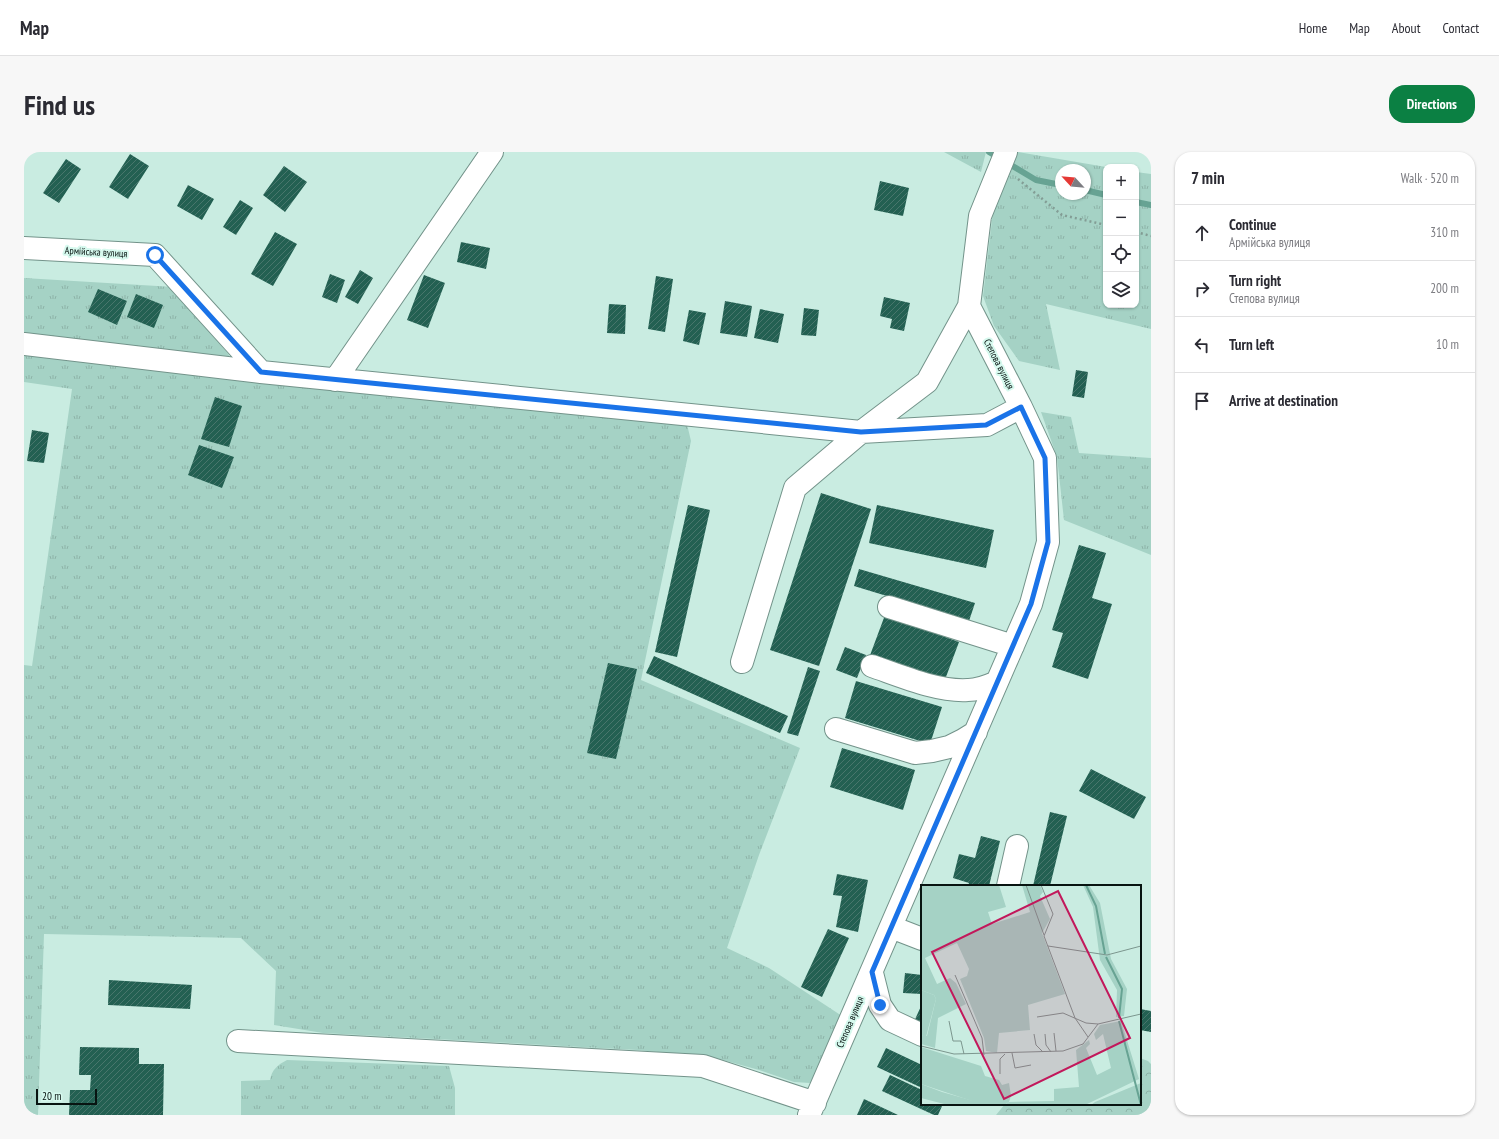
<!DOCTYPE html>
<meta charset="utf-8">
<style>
:root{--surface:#fff;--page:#f7f7f7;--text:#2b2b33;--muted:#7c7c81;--line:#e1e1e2;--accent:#0b8043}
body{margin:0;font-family:"PT Sans Narrow",sans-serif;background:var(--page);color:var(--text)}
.controls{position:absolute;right:12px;top:12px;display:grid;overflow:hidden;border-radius:8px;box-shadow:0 1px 3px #0004}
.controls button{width:36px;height:36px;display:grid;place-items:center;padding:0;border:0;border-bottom:1px solid var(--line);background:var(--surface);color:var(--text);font:20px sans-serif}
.compass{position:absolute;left:1031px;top:12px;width:36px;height:36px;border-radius:50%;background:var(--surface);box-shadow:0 1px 3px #0004;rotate:296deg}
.scale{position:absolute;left:12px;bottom:10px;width:61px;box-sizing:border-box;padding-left:4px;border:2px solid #081411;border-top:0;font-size:11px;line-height:14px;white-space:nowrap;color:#081411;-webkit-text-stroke:3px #d6f9ee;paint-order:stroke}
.stop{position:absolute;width:12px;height:12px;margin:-9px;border:3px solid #1a73e8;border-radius:50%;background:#fff}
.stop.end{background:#1a73e8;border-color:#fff;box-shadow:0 1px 4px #0008}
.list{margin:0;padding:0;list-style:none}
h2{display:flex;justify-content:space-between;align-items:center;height:52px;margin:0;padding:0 16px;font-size:17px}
h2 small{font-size:13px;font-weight:400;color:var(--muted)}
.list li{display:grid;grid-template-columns:26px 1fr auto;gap:12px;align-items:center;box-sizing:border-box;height:56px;padding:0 16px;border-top:1px solid var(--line)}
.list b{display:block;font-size:15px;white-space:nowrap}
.list p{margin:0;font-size:13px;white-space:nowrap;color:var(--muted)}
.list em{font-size:13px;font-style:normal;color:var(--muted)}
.icon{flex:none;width:22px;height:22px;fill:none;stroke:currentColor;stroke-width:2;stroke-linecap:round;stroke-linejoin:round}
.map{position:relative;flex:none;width:1127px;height:963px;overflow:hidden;border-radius:16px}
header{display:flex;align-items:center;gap:24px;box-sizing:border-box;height:56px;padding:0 20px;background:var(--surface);border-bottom:1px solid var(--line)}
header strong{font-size:19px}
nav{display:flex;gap:22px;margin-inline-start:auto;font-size:14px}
.intro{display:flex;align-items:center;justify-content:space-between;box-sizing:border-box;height:96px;padding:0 24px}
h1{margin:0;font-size:28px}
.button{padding:10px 18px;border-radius:16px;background:var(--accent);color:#fff;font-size:14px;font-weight:700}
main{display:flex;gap:24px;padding:0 24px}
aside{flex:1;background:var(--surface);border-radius:16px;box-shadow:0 1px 3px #0004}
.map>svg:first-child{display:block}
.grass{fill:url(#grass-tufts);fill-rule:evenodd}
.forest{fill:url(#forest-crowns)}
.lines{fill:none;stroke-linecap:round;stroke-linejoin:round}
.stream{stroke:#67a393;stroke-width:6}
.building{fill:url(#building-hatch)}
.minor-casing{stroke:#73938a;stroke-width:24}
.path{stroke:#839d95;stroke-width:2.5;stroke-dasharray:2 3;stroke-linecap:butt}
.minor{stroke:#fff;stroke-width:22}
.route{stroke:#1a73e8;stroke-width:5}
.labels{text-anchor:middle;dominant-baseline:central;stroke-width:4;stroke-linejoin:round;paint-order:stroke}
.street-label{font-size:10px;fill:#081411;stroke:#d6f9ee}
.inset-river{fill:none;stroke:#67a393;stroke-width:2}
.inset-road{fill:none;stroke:#7c968e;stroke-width:1}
.view{fill:#c2185b;fill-opacity:0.15;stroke:#c2185b;stroke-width:2}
.inset-edge{fill:none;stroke:#081411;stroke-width:2}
</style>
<header>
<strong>Map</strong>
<nav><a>Home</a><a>Map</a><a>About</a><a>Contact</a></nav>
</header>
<div class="intro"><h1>Find us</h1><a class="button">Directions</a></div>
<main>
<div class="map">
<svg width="1127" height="963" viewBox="0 0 1127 963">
<defs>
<pattern id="grass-tufts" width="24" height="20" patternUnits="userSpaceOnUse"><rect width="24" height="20" fill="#a5d2c5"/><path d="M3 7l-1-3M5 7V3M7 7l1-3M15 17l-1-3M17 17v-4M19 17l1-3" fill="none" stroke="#8db3a8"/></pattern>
<pattern id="forest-crowns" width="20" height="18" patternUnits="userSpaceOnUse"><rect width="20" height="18" fill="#a5d2c5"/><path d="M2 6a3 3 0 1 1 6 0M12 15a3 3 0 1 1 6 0" fill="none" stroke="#8db3a8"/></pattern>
<pattern id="building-hatch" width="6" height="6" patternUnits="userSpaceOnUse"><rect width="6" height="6" fill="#236052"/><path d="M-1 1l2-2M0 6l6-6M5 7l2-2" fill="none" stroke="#48766c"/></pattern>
</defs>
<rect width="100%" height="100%" fill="#c9ece1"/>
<path class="grass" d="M920 0H962L957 20Z
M994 0 1082 15V153H1112V20L1127 22V177L1022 152 1036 218 995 209 970 174 959 144 970 51ZM1037 18H1061V42H1037Z
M0 126 150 135 205 203 211 226 662 268 667 289 617 528 776 596 735 703 703 796 745 816 818 864 798 921 786 931 770 930 735 918 688 905 613 898 299 881 250 873 252 819 217 786 20 782 14 963H0V513L8 514 48 237 0 230Z
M1017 260 1047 265 1055 301 1127 306V403L1040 368 1033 305Z
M263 908 425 914 431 936V963H217V929L246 928C248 918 253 913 263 908Z"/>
<path class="forest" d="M1116 906 1124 909 1127 912V963H972L981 952H1116Z"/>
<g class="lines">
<path class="stream" d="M965 0 1012 28 1037 33
M1061 38 1082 43
M1112 50 1127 53"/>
</g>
<path class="building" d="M106 2 125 14 104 47 85 35Z
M42 7 57 17 35 51 19 41Z
M260 14 283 30 261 60 239 43Z
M856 29 885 36 879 64 850 58Z
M164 33 190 47 178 68 153 54Z
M216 48 229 56 212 83 199 75Z
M251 80 273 92 249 134 227 122Z
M437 90 466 96 462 117 433 110Z
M336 118 349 126 334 152 321 145Z
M306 122 321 128 313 151 298 145Z
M400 123 421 131 404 176 383 168Z
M632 124 649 127 641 180 624 177Z
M74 137 103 149 93 173 64 160Z
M112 142 139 153 130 176 103 165Z
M860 145 886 151 880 179 866 176 868 167 856 164Z
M701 149 728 154 723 185 696 181Z
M585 152 602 153 601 182 583 181Z
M780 156 795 158 792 184 777 183Z
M736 157 760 162 754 191 730 186Z
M665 158 682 161 675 193 659 189Z
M1052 218 1064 220 1060 246 1048 244Z
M191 245 218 254 205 295 177 287Z
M8 278 25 281 20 311 3 309Z
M175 293 210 305 198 336 164 323Z
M797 341 847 357 795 514 746 498Z
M664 353 686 358 653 505 631 500Z
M853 353 970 378 962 416 845 391Z
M1055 393 1082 401 1068 446 1088 452 1064 527 1028 515 1039 481 1028 478Z
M835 417 951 451 945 469 830 434Z
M861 463 935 490 919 533 845 506Z
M821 495 842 503 833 526 812 518Z
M630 504 764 564 756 581 622 521Z
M584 511 613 517 592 607 563 601Z
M784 515 796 519 774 584 763 581Z
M832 529 918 555 906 592 821 566Z
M818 596 891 618 879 658 806 635Z
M1067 617 1122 645 1110 667 1055 639Z
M1026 660 1043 664 1026 734H1009Z
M957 684 976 689 965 734H944L945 731 929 726 935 702 951 706Z
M813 722 844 728 834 780 812 775 818 744 809 743Z
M804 777 825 786 798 845 777 835Z
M881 821 898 823V842L879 841Z
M85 828 168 833 166 857 84 853Z
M898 852V878L888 874Z
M1116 857 1127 859V880L1116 878Z
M56 895 115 896V912H140L139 963H45L46 938H66L67 923H55Z
M862 896 898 913V936L853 915Z
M866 923 898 938V952H919L914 963H910L858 939Z
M840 947 874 963H833Z"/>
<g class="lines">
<g class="minor-casing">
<path id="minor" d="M0 96 131 103 237 220 837 280 963 273 997 255
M0 192 237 220
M311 228 468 0
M865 455 989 494
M718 510 771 336 837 280 903 230 945 154 956 64 982 0
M848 514C877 524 914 540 944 538 954 538 964 534 973 530
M812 577 891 601 908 599 925 595 939 588 952 580
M984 734 993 694
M867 775 898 787
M848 821 856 853 866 868 898 883
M214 889 679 914 791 951
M785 963 1007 452 1024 390 1021 306 997 255 945 154"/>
</g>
<path class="path" d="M994 27 1038 63 1082 73
M1112 80 1127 84"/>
<use href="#minor" class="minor"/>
</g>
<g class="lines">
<path class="route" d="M131 103 237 220 837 280 962 273 997 255 1021 306 1024 390 1007 452 848 820 856 853"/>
</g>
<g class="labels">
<g class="street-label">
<text transform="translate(72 100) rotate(3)">Армійська вулиця</text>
<text transform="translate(975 212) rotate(63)">Степова вулиця</text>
<text transform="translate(826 870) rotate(-67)">Степова вулиця</text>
</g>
</g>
<g transform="translate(897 733)">
<rect width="220" height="220" fill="#c9ece1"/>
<path d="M0 0H78L85 22 67 27 71 39 109 27 101 0H119L122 7 119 11 129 34 121 48 144 109 107 120 109 145 78 148 76 168 65 166 63 153 39 94 46 91 48 84 36 58 4 73 16 99 29 93 35 98 45 119 17 133 14 163 0 159V150L6 151 15 114 13 110 0 105ZM162 0H168L179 18 190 74 206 104 203 131 195 132 196 105 179 75 172 22ZM200 136 218 194 164 220H83L88 217 133 216V204L158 202 155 165 168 155 169 159 165 163 176 190 190 183 182 149 175 155 173 149 179 140ZM220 198V220H170L174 217ZM0 199 21 207 67 220H27L0 213Z" fill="#a5d2c5"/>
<path d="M0 162 60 181 64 191 78 195 81 200 88 198 90 211 88 217 83 220H63L0 199Z" fill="#a5d2c5"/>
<path d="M0 105 13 110 15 114 5 152 0 150Z" fill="#a5d2c5"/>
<path class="inset-river" d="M165 0 175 21 184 69M185 72 201 104 198 133M198 136 220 220"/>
<path class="inset-road" d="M105 0 123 50M120 0 132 29 123 51 154 133 167 152M127 61 186 70 220 61M34 90 61 153 63 170M116 132 142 128 165 138 177 139 220 129M28 136 32 156H40L43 169M133 148 135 166M113 149 115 160 122 167M124 149 125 160 130 167M0 161 33 169 142 166 162 159 177 139M91 168 94 183 110 180M79 189V174L84 169"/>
<path class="view" d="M137 6 209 153 83 214 11 67Z"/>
<rect width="220" height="220" class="inset-edge"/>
</g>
</svg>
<div class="controls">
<button>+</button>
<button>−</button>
<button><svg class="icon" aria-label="locate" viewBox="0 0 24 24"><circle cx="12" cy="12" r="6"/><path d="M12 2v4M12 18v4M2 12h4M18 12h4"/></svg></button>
<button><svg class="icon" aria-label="layers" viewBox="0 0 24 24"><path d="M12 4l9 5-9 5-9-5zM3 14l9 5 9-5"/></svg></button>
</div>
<svg class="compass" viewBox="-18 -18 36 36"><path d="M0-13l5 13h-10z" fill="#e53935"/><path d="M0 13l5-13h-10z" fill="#7c7c81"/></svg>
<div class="scale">20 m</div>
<div class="stop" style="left:131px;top:103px"></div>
<div class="stop end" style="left:856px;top:853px"></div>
</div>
<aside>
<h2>7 min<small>Walk · 520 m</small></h2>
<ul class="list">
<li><svg class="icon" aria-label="ahead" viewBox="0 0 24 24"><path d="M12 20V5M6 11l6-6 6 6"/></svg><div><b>Continue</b><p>Армійська вулиця</p></div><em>310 m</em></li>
<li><svg class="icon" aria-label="right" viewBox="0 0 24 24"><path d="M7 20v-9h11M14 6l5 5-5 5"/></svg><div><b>Turn right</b><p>Степова вулиця</p></div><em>200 m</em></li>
<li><svg class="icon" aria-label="left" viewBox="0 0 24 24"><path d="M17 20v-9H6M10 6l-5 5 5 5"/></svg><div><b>Turn left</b></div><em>10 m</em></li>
<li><svg class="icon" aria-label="arrive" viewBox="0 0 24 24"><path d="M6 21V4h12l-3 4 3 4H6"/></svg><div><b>Arrive at destination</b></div></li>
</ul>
</aside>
</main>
